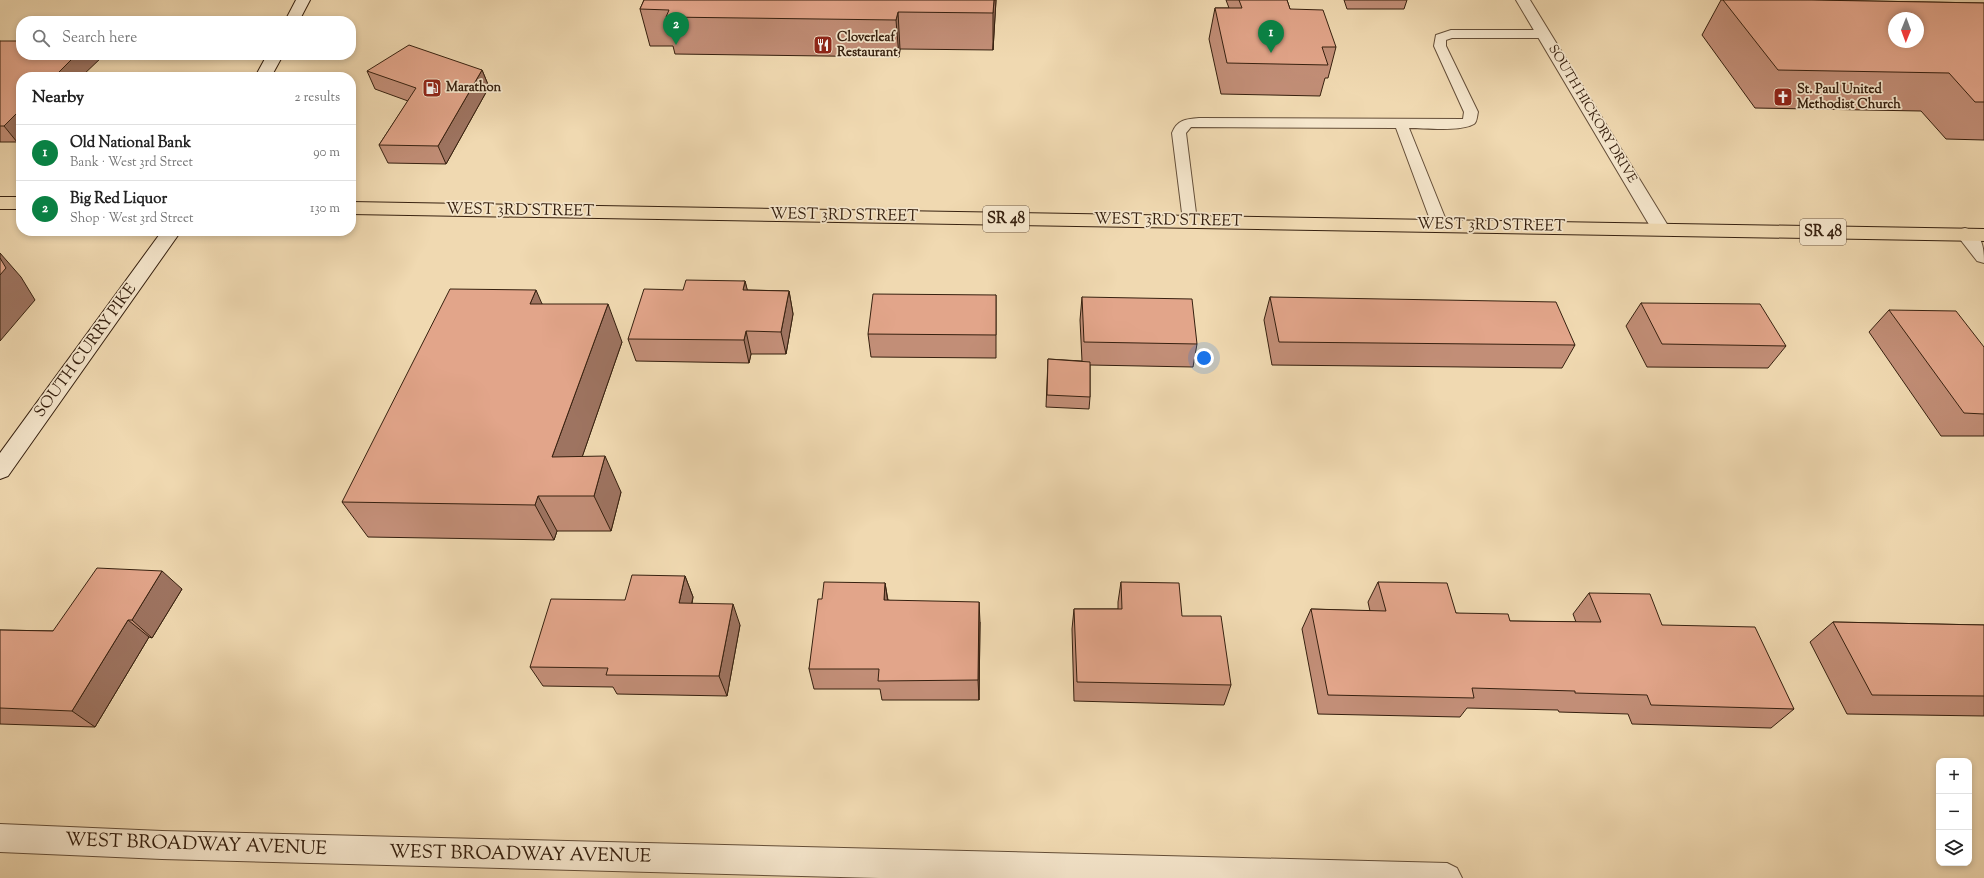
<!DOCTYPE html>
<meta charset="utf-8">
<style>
:root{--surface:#fff;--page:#f2f2f2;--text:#222;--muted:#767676;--line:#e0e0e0;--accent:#0b8043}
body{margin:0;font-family:"Sorts Mill Goudy",serif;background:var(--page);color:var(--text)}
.controls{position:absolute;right:12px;bottom:12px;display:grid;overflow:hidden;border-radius:8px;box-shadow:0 2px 6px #0003}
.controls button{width:36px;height:36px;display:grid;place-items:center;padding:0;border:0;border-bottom:1px solid var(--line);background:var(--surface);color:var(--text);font:20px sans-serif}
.compass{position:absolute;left:1888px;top:12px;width:36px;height:36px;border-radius:50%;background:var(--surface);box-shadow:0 2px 6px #0003;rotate:181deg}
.you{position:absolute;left:1204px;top:358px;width:14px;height:14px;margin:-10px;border:3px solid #fff;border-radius:50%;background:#1a73e8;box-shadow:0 0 0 6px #1a73e833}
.badge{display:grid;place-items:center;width:26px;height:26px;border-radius:50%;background:var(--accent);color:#fff;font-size:13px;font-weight:700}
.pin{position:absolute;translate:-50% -33px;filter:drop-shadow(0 1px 2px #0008)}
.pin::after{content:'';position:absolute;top:21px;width:14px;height:12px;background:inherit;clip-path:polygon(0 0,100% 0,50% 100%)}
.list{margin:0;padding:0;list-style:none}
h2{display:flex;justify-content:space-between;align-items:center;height:52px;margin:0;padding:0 16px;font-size:17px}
h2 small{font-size:13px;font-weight:400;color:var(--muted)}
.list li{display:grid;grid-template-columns:26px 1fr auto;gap:12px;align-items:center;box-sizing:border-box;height:56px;padding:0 16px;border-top:1px solid var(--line)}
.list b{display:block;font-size:15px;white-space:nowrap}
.list p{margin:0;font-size:13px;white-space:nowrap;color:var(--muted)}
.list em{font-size:13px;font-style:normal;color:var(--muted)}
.icon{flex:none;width:22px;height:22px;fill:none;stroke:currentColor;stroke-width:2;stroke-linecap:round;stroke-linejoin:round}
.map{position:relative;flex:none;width:1984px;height:878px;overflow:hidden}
.search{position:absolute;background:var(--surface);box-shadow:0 2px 6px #0003;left:16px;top:16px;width:340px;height:44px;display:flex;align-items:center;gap:10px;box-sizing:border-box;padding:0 14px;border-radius:16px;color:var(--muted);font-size:15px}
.panel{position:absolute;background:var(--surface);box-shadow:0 2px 6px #0003;left:16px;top:72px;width:340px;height:164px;border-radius:16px}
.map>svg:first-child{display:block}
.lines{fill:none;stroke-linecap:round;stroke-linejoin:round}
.lane-casing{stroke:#644e38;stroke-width:2}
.street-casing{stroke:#644e38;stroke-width:2}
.secondary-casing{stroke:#36200f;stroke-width:2}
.primary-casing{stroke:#36200f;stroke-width:2}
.lane{fill:#f5e6cc;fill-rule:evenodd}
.street{fill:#f5e6cc;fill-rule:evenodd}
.secondary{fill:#f5e6cc;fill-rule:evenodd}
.primary{fill:#f0d9b1;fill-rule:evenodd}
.wall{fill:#c28e77;stroke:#36200f}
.shaded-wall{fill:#9e7461;stroke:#36200f}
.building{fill:#e2a58a;stroke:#36200f;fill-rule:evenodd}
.labels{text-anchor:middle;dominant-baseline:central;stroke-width:3.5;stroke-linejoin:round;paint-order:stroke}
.far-poi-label{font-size:13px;font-weight:bold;fill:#36200f;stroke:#f5e6cc;text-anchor:start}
.far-street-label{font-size:13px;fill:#36200f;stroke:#f5e6cc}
.shield{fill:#f5e6cc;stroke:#6f5b48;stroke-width:1}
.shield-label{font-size:15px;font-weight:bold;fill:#36200f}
.street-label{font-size:16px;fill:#36200f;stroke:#f5e6cc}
.near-street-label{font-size:19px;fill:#36200f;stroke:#f5e6cc}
</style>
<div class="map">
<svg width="1984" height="878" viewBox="0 0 1984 878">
<rect width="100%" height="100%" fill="#f0d9b1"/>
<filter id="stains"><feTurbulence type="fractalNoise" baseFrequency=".005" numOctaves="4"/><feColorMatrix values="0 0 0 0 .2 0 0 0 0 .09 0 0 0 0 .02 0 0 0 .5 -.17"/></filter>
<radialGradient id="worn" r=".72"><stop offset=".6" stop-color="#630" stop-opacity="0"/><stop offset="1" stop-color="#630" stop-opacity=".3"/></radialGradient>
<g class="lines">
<g class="lane-casing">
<path id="lane" d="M1451 30H1544L1550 34 1544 38H1452L1446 40V46L1478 112C1477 116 1477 122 1474 124 1461 132 1424 128 1409 128L1448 225 1445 228 1440 230 1435 228 1432 225 1396 128 1191 127 1186 133 1197 221 1195 224 1190 226 1185 224 1183 221 1172 133C1177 120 1186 119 1199 118L1463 119 1464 112 1434 46 1436 35Z"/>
</g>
<g class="street-casing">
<path id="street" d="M1516 0H1530L1670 229 1668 233 1661 235 1654 233Z
M1965 228C1983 233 1984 248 1984 263L1977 261 1956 234 1958 230Z
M0 824 162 831 1447 863 1457 868 1462 878H879L162 859 0 852Z"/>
</g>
<g class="secondary-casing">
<path id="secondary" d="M296 0H310L299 21H285Z
M267 55H283L271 77H255Z
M162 231H181L8 476 0 479V453Z"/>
</g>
<g class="primary-casing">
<path id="primary" d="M0 197H21V209H0Z
M351 202 1984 229V241L351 214Z"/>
</g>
<use href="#lane" class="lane"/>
<use href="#street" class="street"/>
<use href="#secondary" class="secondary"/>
<use href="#primary" class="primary"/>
</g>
<path class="wall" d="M644 0H996L993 50 900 49 899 57 675 54 673 46H650L640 9Z
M1226 0H1287L1290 9 1336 47 1328 78H1325L1320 96 1221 94 1209 39 1215 8H1229Z
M1344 0H1407L1404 9H1347Z
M1721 0H1812L1984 3V140L1946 139 1921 111 1755 108 1702 35Z
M0 41 21 55H100L102 57 21 77V138L17 142H0Z
M482 70 489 87 446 164 388 163 379 145 408 101 375 89 367 71Z
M745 281 747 290 789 291 793 314 786 354H751L749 363 636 361 628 339 683 290Z
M996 295V358L871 357 868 334Z
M1082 297 1197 344 1193 367 1090 365V397L1089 409 1046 407 1048 359 1082 361 1080 320Z
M1270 297 1575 345 1562 368 1272 365 1264 320Z
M1641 303 1786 346 1768 368 1647 367 1626 326Z
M542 304 622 342 582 457 621 492 611 531H557L554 540 368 537 342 502Z
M1889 310 1984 347V436H1941L1869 332Z
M685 576 693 597 692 604 740 625 727 696 617 694 613 687 543 686 530 667 625 600Z
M1121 582 1182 616 1231 685 1224 705 1074 701 1072 629 1074 609H1118V602Z
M1378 582 1456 613 1510 621 1576 622 1573 614 1589 593 1662 625 1794 709 1771 728 1632 724 1628 714 1559 712 1558 710 1467 708 1460 717 1318 714 1302 629 1311 609 1370 611 1368 602Z
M885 583 888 600 980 622 979 700H882L880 689H814L809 669 822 599Z
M182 589 152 638 149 637 95 727 0 724V630L53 631Z
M1833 622 1984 625V716L1847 714 1810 642Z"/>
<path class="shaded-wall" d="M994 0H996L993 50V13Z
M898 12 900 49 899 57 896 20Z
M76 55H100L102 57 81 77H54Z
M482 70 489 87 446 164 438 146Z
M21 109V138L17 142 4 126Z
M0 253 21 277 35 300 0 341Z
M745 281 751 304 743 290Z
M536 290 552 327 530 304Z
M789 291 793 314 786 354 781 332Z
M608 304 622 342 570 492 552 457Z
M746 331 751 354 749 363 744 340Z
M605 456 621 492 611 531 594 496Z
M538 496 557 531 554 540 535 505Z
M162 571 182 589 152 638 132 620Z
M685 576 693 597 687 624 679 603Z
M885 583 888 603 884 600Z
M979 602 980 622 979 700 978 680Z
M733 604 740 625 727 696 719 676Z
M128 620 149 637 95 727 72 711Z"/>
<path class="building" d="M644 0H994L993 13 898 12 896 20 666 17 669 10 640 9Z
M1239 0H1287L1290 9 1323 10 1336 47H1322L1328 65 1227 63 1215 8H1242Z
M1723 0H1812L1984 3V102H1975L1949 73 1778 70ZM1894 18H1918V42H1894Z
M0 41H21V55H76L54 77H21V109L4 126H0Z
M409 45 482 70 438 146 379 145 416 88 367 71Z
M0 258 6 268 0 275Z
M686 280 745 281 743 290 789 291 781 332 746 331 744 340 628 339 644 289 683 290Z
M450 289 536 290 530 304H608L552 457 605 456 594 496H538L535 505 342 502Z
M873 294 996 295V335L868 334Z
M1082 297 1192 299 1197 344 1084 342Z
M1270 297 1556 302 1575 345 1279 342Z
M1641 303 1760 304 1786 346 1662 344Z
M1889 310 1956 311 1984 347V414L1964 413Z
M1048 359 1090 362V397L1047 395Z
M97 568 162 571 132 620H128L72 711 0 708V630L53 631Z
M632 575 685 576 679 603 733 604 719 676 606 675 608 668 530 667 551 599 625 600Z
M824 582 885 583 884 600 979 602 978 680 878 681 879 669H809L818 599H822Z
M1121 582 1179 583 1182 616H1221L1231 685 1077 682 1074 609H1122Z
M1378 582 1447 583 1456 613 1508 614 1510 621 1601 622 1589 593 1650 594 1662 625 1755 627 1794 709 1651 705 1647 695 1575 693V691L1472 688 1474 698 1328 695 1311 609 1386 611Z
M1833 622 1984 625V696L1872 695Z"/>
<defs>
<g id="restaurant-square" transform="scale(1)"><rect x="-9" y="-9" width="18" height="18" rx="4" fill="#8f2418" stroke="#f5e6cc"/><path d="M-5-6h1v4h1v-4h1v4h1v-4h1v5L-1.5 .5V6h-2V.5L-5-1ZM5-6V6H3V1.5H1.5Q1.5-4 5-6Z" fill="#fff"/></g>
<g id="fuel-square" transform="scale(1)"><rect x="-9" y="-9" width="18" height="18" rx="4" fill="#8f2418" stroke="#f5e6cc"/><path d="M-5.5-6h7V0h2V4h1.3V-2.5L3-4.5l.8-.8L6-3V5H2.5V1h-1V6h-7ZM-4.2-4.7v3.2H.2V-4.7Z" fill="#fff"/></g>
<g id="church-square" transform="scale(1)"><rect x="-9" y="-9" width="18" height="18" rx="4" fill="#8f2418" stroke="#f5e6cc"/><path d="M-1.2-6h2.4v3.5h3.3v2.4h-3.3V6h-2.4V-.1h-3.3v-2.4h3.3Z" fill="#fff"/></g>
</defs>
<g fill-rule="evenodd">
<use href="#restaurant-square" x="823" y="45"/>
<use href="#fuel-square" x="432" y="88"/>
<use href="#church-square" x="1783" y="97"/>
</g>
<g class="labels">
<g class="far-poi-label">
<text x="837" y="38">Cloverleaf<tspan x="837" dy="15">Restaurant</tspan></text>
<text x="446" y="88">Marathon</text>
<text x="1797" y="90">St. Paul United<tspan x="1797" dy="15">Methodist Church</tspan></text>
</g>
<g class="far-street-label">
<text transform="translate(1592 114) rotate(59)">SOUTH HICKORY DRIVE</text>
</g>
<g class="shield">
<rect x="983" y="206" width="46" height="26" rx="3"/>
<rect x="1800" y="219" width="46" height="26" rx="3"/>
</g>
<g class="shield-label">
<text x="1006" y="219">SR 48</text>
<text x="1823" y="232">SR 48</text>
</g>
<g class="street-label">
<text transform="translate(520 211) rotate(1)">WEST 3RD STREET</text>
<text transform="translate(844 216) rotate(1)">WEST 3RD STREET</text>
<text transform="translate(1168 221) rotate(1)">WEST 3RD STREET</text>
<text transform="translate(1491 226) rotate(1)">WEST 3RD STREET</text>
<text transform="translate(86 351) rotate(-54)">SOUTH CURRY PIKE</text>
</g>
<g class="near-street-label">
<text transform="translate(196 845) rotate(2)">WEST BROADWAY AVENUE</text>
<text transform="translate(520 855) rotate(1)">WEST BROADWAY AVENUE</text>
</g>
</g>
<rect width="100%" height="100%" filter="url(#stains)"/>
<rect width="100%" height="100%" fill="url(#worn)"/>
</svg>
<div class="controls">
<button>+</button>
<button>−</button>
<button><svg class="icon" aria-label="layers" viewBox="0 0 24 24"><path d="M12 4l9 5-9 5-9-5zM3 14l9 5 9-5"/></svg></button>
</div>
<svg class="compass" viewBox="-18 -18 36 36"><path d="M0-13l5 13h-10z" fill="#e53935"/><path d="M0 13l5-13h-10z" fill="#767676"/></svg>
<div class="you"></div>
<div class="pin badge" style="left:1271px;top:53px">1</div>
<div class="pin badge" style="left:676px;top:45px">2</div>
<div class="search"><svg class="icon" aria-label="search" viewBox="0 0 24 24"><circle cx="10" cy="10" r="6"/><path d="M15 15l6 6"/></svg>Search here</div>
<section class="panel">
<h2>Nearby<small>2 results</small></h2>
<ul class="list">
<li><span class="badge">1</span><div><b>Old National Bank</b><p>Bank · West 3rd Street</p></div><em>90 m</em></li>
<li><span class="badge">2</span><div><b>Big Red Liquor</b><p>Shop · West 3rd Street</p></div><em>130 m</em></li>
</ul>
</section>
</div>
